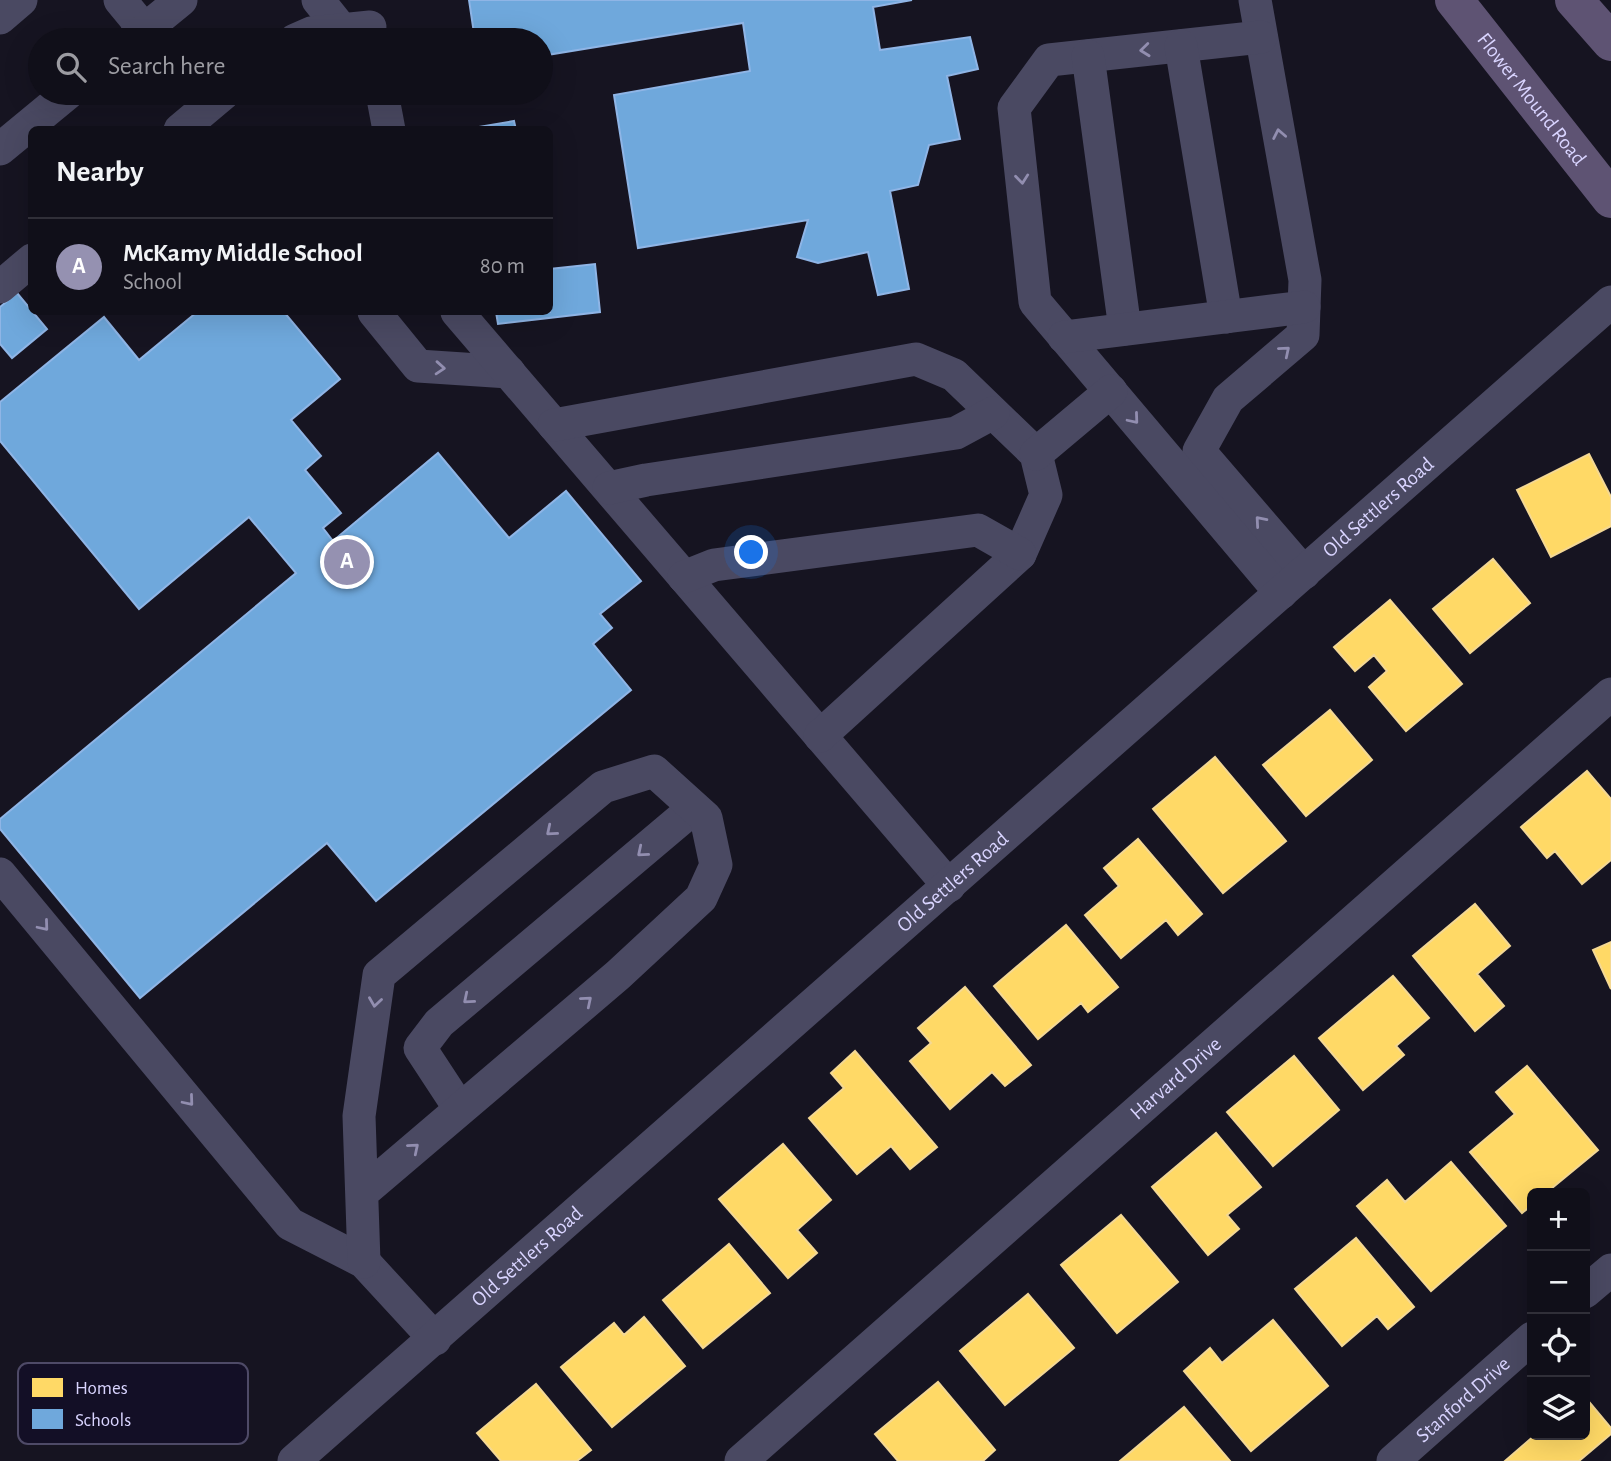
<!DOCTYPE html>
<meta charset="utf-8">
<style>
:root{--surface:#100f19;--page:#1e1d26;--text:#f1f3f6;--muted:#9c9ca2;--line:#302f38;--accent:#9591b1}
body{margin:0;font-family:"Alegreya Sans",sans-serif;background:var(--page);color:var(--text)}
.controls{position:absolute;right:21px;bottom:21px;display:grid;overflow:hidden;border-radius:10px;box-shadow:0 7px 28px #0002}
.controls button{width:63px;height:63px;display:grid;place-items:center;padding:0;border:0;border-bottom:2px solid var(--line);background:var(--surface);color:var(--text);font:35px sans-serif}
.you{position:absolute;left:752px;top:553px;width:24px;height:24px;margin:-18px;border:5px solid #fff;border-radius:50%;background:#1a73e8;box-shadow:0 0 0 10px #1a73e833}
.badge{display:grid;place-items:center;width:46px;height:46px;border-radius:50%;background:var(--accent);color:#fff;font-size:23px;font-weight:700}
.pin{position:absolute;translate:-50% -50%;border:4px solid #fff;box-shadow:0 2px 7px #0006}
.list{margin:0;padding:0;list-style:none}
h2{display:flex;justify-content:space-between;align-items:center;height:91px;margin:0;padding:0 28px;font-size:30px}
h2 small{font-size:23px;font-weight:400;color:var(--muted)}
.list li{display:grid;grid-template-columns:46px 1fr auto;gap:21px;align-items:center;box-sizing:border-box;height:98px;padding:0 28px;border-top:2px solid var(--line)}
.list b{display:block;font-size:26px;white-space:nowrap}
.list p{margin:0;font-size:23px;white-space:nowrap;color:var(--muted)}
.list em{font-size:23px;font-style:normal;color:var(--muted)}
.icon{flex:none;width:38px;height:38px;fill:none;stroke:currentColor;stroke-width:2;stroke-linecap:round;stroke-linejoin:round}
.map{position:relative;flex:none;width:1611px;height:1461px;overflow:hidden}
.search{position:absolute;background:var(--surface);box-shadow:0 7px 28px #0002;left:28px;top:28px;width:525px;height:77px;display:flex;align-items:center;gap:18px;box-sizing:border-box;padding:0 24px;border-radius:38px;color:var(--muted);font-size:26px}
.panel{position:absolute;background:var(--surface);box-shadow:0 7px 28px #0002;left:28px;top:126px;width:525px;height:189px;border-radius:10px}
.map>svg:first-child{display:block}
.homes{fill:#ffd966;stroke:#f4d894;stroke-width:2}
.schools{fill:#6fa8dc;stroke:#8fb5e6;stroke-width:2}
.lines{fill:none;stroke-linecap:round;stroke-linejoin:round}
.minor{stroke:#4a4962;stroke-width:33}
.major{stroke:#5e5373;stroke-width:38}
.oneway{stroke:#928eb0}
.labels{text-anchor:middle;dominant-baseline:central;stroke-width:7;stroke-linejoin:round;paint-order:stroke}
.street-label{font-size:21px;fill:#d9d4ff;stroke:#130f26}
.key{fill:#130f26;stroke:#4e4a67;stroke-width:2}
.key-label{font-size:19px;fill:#d9d4ff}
</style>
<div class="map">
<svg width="1611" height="1461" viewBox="0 0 1611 1461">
<rect width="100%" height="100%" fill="#161421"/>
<path class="homes" d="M1589 454 1611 497V526L1551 557 1517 490Z
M1493 559 1530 603 1470 653 1433 609Z
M1390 600 1462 684 1406 731 1369 687 1387 671 1374 655 1355 671 1334 647Z
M1330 710 1372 760 1306 816 1263 765Z
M1215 757 1286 841 1223 893 1153 809Z
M1587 771 1611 799V860L1582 884 1555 851 1547 858 1521 827Z
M1138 839 1202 914 1178 935 1166 920 1121 958 1085 915 1119 886 1104 868Z
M1475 904 1510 946 1477 974 1504 1006 1475 1031 1413 956Z
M1066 925 1118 987 1088 1012 1081 1003 1038 1039 994 986Z
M1611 942V989L1593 950Z
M1393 976 1429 1018 1396 1046 1404 1055 1363 1090 1319 1038Z
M965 987 1031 1065 1005 1086 992 1072 950 1109 910 1061 931 1043 918 1028Z
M855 1051 937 1147 910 1169 891 1146 857 1174 809 1118 844 1088 831 1073Z
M1294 1056 1339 1110 1273 1166 1227 1112Z
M1527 1066 1598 1150 1546 1193H1532V1205L1522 1213 1470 1152 1515 1114 1496 1092Z
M1216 1133 1261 1187 1227 1215 1239 1229 1208 1255 1152 1187Z
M783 1144 831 1200 797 1230 817 1253 788 1278 719 1199Z
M1451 1162 1506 1226 1431 1291 1357 1206 1387 1180 1405 1202Z
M1121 1215 1178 1282 1117 1333 1061 1265Z
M1356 1238 1414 1307 1388 1329 1377 1316 1342 1346 1295 1289Z
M729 1244 770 1293 703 1348 663 1300Z
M1028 1294 1074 1348 1005 1405 960 1351Z
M644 1317 685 1366 612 1427 561 1367 614 1323 624 1335Z
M1273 1320 1328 1386 1251 1451 1184 1371 1210 1348 1222 1363Z
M938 1382 995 1450 983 1461H898L875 1434Z
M536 1384 591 1450 577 1461H501L477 1433Z
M1585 1397 1611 1428V1434L1579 1461H1505L1535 1435H1585Z
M1184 1407 1230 1461H1120Z"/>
<path class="schools" d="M469 0H912L873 7 880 50 970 37 978 69 947 76 960 139 929 145 918 185 890 191 909 289 878 295 868 252 818 263 797 257 808 220 638 248 614 95 750 71 743 23 541 56V40H475Z
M514 121 516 130H461Z
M595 264 600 312 498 324 496 312H550V269Z
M17 293 47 329 12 358 0 344V307Z
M197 312H284L340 379 291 420 321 456 305 470 341 513 323 528 333 541 438 453 509 538 566 491 641 581 600 614 612 628 593 644 631 690 376 901 327 843 140 998 0 829V819L296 573 249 517 139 609 0 441V402L104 317 139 360Z"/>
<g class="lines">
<g class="minor">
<path d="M120 0 153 40"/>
<path d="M318 0 342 30"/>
<path d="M1255 0 1305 280 1303 335 1228 399 1199 451 1304 573"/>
<path d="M0 18 21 0"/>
<path d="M1261 37 1049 60 1014 108 1035 302 1281 593"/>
<path d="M132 40 181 0"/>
<path d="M295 40 311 33 370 27"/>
<path d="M1181 46 1226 317"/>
<path d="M1088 56 1125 329"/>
<path d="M382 93 389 130"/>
<path d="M180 130 224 93"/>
<path d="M0 149 68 93"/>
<path d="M0 287 32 260"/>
<path d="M374 312 418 366 509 372"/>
<path d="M457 312 949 886"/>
<path d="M1064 337 1304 307"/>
<path d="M554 425 916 359 954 375 1036 454 1046 495 1020 554 820 736"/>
<path d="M1036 454 1111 391"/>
<path d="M609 488 646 480 956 433 993 413"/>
<path d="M684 577 714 565 978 530 1020 554"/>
<path d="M0 874 290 1224 364 1262 435 1339"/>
<path d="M460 1109 420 1048 439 1023 694 808"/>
<path d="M362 1193 618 975 701 898 716 865 706 818 654 771 603 787 379 975 359 1116 364 1262"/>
<path d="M1585 1292 1611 1270"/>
<path id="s1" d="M294 1461 1611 302"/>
<path id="s2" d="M741 1461 1611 694"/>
<path id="s3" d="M1393 1461 1532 1338"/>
</g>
<g class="major">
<path id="s4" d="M1454 0 1611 199"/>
<path d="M1574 0 1611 42"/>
</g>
</g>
<defs><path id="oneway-chevron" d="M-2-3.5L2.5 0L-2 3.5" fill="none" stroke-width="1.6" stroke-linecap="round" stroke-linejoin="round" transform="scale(1.75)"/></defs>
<g class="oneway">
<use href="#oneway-chevron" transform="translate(1145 50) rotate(174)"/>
<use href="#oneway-chevron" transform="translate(1279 134) rotate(-101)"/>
<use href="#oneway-chevron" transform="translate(1022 179) rotate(84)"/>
<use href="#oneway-chevron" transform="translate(1285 351) rotate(-40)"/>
<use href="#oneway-chevron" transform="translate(440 368) rotate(4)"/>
<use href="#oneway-chevron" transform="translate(1134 419) rotate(50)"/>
<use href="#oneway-chevron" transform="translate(1260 521) rotate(-131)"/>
<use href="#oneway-chevron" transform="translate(551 831) rotate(140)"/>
<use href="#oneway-chevron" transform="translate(642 852) rotate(140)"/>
<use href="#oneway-chevron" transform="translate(44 926) rotate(50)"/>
<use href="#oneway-chevron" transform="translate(468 999) rotate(140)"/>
<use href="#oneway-chevron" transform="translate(587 1001) rotate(-40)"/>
<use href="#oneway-chevron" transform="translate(375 1002) rotate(98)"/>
<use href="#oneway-chevron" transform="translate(189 1101) rotate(50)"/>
<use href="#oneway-chevron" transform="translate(414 1148) rotate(-40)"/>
</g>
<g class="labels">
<g class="street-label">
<text stroke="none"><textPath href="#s4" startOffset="126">Flower Mound Road</textPath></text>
<text stroke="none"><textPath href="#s1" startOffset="1444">Old Settlers Road</textPath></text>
<text stroke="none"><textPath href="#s1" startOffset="877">Old Settlers Road</textPath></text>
<text stroke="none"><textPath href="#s2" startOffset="579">Harvard Drive</textPath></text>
<text stroke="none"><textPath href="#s1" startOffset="310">Old Settlers Road</textPath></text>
<text stroke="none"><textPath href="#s3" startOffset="93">Stanford Drive</textPath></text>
</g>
</g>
<rect x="18" y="1363" width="230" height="81" rx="10" class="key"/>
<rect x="32" y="1378" width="31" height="19" fill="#ffd966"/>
<rect x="32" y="1409" width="31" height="20" fill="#6fa8dc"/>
<g class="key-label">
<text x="75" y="1394">Homes</text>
<text x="75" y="1426">Schools</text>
</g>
</svg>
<div class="controls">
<button>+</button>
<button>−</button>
<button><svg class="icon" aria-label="locate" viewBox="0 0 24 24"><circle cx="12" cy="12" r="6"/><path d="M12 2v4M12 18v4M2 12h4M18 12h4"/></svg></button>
<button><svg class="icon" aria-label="layers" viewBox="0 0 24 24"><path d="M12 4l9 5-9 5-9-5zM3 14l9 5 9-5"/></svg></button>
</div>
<div class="you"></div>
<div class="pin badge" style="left:347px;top:562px">A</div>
<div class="search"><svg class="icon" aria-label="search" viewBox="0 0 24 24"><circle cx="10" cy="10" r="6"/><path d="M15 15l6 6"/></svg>Search here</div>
<section class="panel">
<h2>Nearby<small></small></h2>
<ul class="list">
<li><span class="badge">A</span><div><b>McKamy Middle School</b><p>School</p></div><em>80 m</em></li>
</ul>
</section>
</div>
